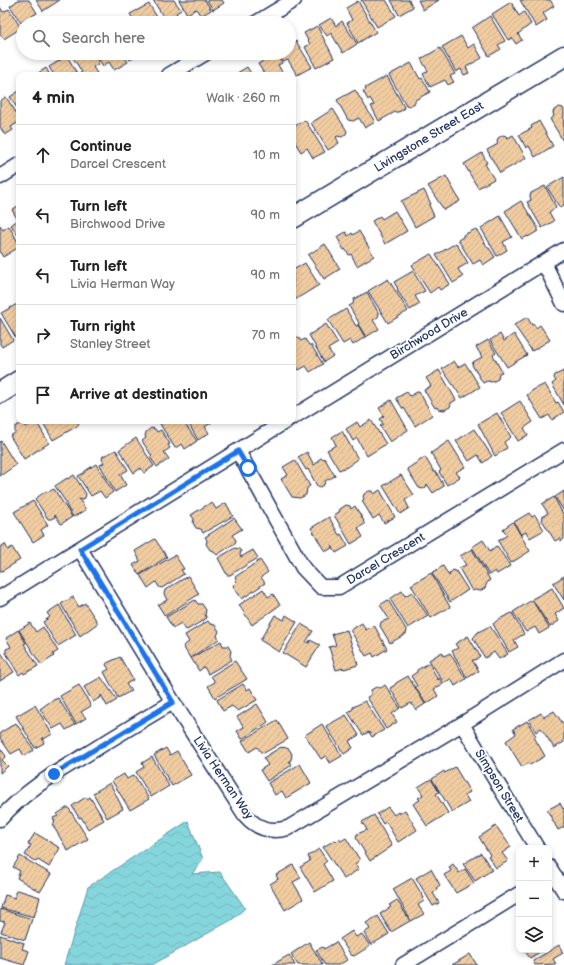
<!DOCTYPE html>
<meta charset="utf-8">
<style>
:root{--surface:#fff;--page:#f6f6f6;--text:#222;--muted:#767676;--line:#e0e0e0}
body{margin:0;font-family:"Balsamiq Sans",sans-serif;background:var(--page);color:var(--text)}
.controls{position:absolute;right:12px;bottom:12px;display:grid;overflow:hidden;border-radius:8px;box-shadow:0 2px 6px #0003}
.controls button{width:36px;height:36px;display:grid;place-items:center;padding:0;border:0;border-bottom:1px solid var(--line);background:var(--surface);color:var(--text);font:20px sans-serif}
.stop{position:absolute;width:12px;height:12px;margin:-9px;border:3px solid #1a73e8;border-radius:50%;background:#fff}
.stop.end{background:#1a73e8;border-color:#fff;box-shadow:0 1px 4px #0008}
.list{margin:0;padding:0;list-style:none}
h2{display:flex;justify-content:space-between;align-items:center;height:52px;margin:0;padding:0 16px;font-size:17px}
h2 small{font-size:13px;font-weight:400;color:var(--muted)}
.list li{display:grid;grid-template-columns:26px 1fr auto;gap:12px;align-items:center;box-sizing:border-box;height:60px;padding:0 16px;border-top:1px solid var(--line)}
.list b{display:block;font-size:15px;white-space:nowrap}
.list p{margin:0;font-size:13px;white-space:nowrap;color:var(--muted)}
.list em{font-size:13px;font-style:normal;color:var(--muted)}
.icon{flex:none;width:22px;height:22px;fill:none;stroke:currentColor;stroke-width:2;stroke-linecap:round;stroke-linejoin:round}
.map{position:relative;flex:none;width:564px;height:965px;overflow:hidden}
.search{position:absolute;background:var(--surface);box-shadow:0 2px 6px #0003;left:16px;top:16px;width:280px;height:44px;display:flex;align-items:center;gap:10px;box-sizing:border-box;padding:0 14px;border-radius:22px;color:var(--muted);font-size:15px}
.panel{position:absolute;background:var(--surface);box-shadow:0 2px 6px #0003;left:16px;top:72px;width:280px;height:352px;border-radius:8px}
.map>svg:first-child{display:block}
.water{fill:url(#water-waves);stroke:#5b93aa}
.building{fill:url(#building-hatch);stroke:#1b2f5e}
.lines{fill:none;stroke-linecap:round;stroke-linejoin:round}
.street-casing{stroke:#1b2f5e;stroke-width:17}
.secondary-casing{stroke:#1b2f5e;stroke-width:23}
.street{stroke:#fff;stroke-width:14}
.secondary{stroke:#fff;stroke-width:20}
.route{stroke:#1a73e8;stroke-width:5}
.labels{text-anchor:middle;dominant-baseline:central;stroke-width:4;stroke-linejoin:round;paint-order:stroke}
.street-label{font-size:12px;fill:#1b2f5e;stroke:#fff}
</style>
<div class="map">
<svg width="564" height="965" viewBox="0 0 564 965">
<defs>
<pattern id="water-waves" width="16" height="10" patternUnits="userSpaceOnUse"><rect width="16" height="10" fill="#85d6dc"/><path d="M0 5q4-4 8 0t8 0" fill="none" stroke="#72b8bf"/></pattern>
<pattern id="building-hatch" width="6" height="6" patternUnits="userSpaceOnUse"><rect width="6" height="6" fill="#f1cca1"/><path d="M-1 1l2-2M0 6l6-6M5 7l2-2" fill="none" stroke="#ceb08d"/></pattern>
</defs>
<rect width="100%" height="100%" fill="#fff"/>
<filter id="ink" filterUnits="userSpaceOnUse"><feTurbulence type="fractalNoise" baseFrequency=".025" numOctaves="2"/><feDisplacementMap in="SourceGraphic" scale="8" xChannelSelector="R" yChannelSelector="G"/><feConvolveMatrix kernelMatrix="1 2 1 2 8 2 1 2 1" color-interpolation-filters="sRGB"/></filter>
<g filter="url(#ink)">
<path class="water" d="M188 821 203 859 192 874 220 872 245 908 233 919 152 965H64L88 887Z"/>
<path class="building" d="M17 0H29L37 13 21 23 10 6 17 1Z
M36 0H60L43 11Z
M153 0H174L181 10 176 13 183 23H167Z
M179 0H205L211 10 201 16 196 9 187 14Z
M207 0H222L224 3 213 10Z
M361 0H386L396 16 377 27Z
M391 0H409L413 7 399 15Z
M418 0H439L423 10Z
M520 0H550L554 6 543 13 547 20 536 27Z
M358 1 376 32 358 43 347 23 352 20 346 8Z
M511 2 519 16 524 12 531 24 518 34 522 40 516 44 512 38 508 40 492 14Z
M149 4 160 22 161 21 162 23H135L130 14Z
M0 7 3 12 9 9 21 28 4 39 0 34Z
M490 16 505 41 498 45 501 49 489 56 472 28Z
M331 18 336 26 342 21 357 44 343 53 331 33 327 36 319 25Z
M317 26 334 58 316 68 305 47 310 44 304 33Z
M461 36 468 48 474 44 482 58 466 67 469 73 464 75 461 69 456 72 442 47Z
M296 41 312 67 297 75 288 60 283 62 278 53H289V45Z
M440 48 455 74 450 76 454 82 448 85 445 80 430 87 423 74 428 71 421 59Z
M70 53H93L98 61V64L93 67 98 75H81L80 73 82 72Z
M95 53H122L128 62 114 70 109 62 103 66Z
M125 53H141L130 60Z
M271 53H277L282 63 278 65 284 75H265L258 64 268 58 267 55Z
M67 56 78 75H54L49 67Z
M411 63 420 79 422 78 430 92 415 100V103L409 106 406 105 389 75Z
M247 67 252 75H234Z
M46 68 50 75H35Z
M387 76 404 107 403 110 398 112H395L379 121 371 106 374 105 370 98 368 100 363 91 366 90 365 88Z
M355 90 375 122 365 128 359 118 353 121 348 120 337 100Z
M19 91V111L10 97Z
M6 97 19 117V122L11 127 13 130 5 135 0 127V101Z
M559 107 563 108 564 110 563 141 550 119 554 116 553 113 554 110Z
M333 109 347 131 346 134 342 137 337 136 336 137 339 143 328 150 311 123Z
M305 120 325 152 313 158 307 148 301 152 293 139V127Z
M539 121 553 146 535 157 529 146 526 148 519 135 532 128 531 126Z
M503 135 506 136 508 138 513 135 526 158 500 173 487 150 498 144 497 142 498 138Z
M482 153 487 163 485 164 494 179 478 188 464 164Z
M446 176 460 201 444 210 428 186Z
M564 177V205L560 208 547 187Z
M545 186 556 207 555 208 549 212 554 221 542 228 527 202 531 200 530 196 531 193Z
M424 190 431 204 429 205 434 216 415 227 401 201Z
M521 201 538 228V231L528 237V236L522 239 505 211Z
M19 205V237L11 225 18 220 12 210Z
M395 211 407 231 385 244 372 221 380 216 382 219Z
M500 216 512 237 503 242 507 250 497 256 481 228Z
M0 225 3 230 9 226 19 244V247L3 257 0 252Z
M476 229 488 248H489L495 257 483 265 480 260 473 264 458 240 463 237V235Z
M359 231 374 256 357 266 351 254 349 255 345 249 344 250 337 237 346 232 348 236 352 233 353 235Z
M456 243 468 263 458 269 463 277 453 283 436 255Z
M325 244 340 269 324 279 308 255Z
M431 254 450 284 440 290 438 287 430 293 412 265Z
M305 263 319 285 293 301V267L295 269Z
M413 271 425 291 415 296 420 304 410 310 397 290 398 289 394 282Z
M388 279 408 311 388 323 368 291Z
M367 292 379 314 378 317 373 320 379 329 366 337 358 324 359 323 349 306 353 304 354 299Z
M19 303V336L16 338 1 313Z
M346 309 356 326 358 325 365 337 353 345 350 340 343 344 328 320Z
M527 317 532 325 534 324 536 328 540 325 550 340 532 351 514 325Z
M0 318 13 340 2 347 0 344Z
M326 324 338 343 328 349 333 356 324 362 309 335Z
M500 334 504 341 514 334 527 355 507 367 490 340Z
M296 337H298L301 341 305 339 309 345H311L323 364 310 372 306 366 299 370 293 361V339Z
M488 340 496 353 493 355 502 372 499 373 498 379 492 382 487 381 483 383 472 365 473 362 482 357 476 347Z
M454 361 458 367 465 363 480 387 462 398 442 369Z
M439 370 456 400 451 403 450 407 444 410 438 409 437 407 435 408 424 390 431 386 426 378Z
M564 371V405L552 384 556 381 554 378 555 375Z
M545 384 556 403 558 402 564 412 552 420 549 415 542 419 527 395 533 390Z
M419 391 432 415 415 426 404 408 403 409 396 398 407 392 410 396Z
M391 400 408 430 390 442 380 426 383 424 380 419 384 416 379 408Z
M520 401 533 422 524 428 528 435 518 441 501 413Z
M497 413 511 437 504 442 507 448 495 456 478 424Z
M371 420 386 444 367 456 357 438 353 441 346 429 357 422 360 427Z
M36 421 49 443 24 459 10 436 15 433V427L20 424 24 425 25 427Z
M42 421H77L79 425 53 440Z
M164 421H183L197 441 185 449 182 444 175 448 160 424Z
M187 421H211L212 422 205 427 209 433 198 440Z
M151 428 155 429 157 432 161 430 170 444 168 445 170 448 164 452 169 459 157 467 150 457 152 456 142 441 146 438 145 436 146 432Z
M474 429 492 456 483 463 478 455 469 461 456 441Z
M342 431 358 459 347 467 339 470 327 450 336 445 332 437Z
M136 438 154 466 144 473 141 468 134 473 119 450Z
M1 441 16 465 0 476V442Z
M449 441 465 467 456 472 460 477 447 485 439 472 441 470 431 453Z
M116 450 128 470 121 474H120L126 485 115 492 100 465 104 463 102 459 103 456Z
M307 452 314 465 317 463 318 460 321 458 325 459 335 476 325 481 324 485 320 487 317 486 308 469 306 470 298 457Z
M425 457 434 472H436L444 486 433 493 427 484 426 487 423 489 419 488 407 469Z
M295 460 310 486 307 488 306 495 300 498 292 497 281 479 288 475 283 467Z
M96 464 113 492 105 498 100 491 91 496 78 476 84 473 85 471Z
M74 475 86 494 85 498 82 500 79 499 86 510 73 517 66 505 67 504 55 486 67 478 68 479Z
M401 475 414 495 405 500 409 508 400 514 383 486Z
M54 489 72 517 61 524 55 515V517L51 519H48L35 499 46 491 48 492Z
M380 490 395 517 384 523 379 515 373 519 362 501 364 499 363 497 364 494 369 491H373L374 494Z
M564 491V511L555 497Z
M554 497 564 516V539L561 541 560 538 555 541 542 520 543 516 548 513 542 504Z
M33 501 48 525 41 530 44 535 33 542 14 512Z
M210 503 213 504 216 509 226 503 233 516 203 533 201 529 196 528 193 523 194 519 191 515Z
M346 505 350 506 351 509 355 506 364 521 363 522 365 524 358 528 363 537 351 544 334 515 339 512 340 509Z
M529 513 532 517 535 515 544 530 530 538 526 532 521 535 514 522Z
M329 517 339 535 341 534 348 546 336 553 332 546V548L327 551 324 550 311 528Z
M234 518 242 529 232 535 236 540 235 543 217 555 214 551 210 550 206 544 207 540 205 537Z
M513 522 530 551 511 563 498 541 507 535 503 529Z
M155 539 167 557 139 575 133 565 140 561 135 551Z
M483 540 490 551 496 546 498 547 510 566 497 574 495 571 489 575 472 547Z
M5 544 8 550 12 547 20 560 2 571H0V547Z
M235 548 239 549 241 551 240 555 241 557 253 550 258 558 230 575H227L218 558Z
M472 549 490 580 487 583 485 588 480 591 475 590 472 591 459 568 466 565 460 556Z
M175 555 184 569 181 570 184 574 162 588 159 587 156 582 148 588 140 575Z
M260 560 268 572 261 577 265 583 242 599 233 586 234 584 237 581 235 577Z
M443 566 449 576 450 573 453 570 456 571 468 590 450 602 432 573Z
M431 573 450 607 431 618 411 585Z
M188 576 199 594 165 616 158 605 167 600 164 594 165 590Z
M564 576V600L553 583Z
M552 588 564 608 555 614 559 621 550 627 532 599Z
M263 589 268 597 273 594 280 605 252 625 239 605Z
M402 591 405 596 412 592 428 616 408 628 390 599Z
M73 597 79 607 85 603 98 623 80 636 61 604Z
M195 600 198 604H202L206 610 205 615 207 618 187 630 185 629 181 623 173 628 166 617Z
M388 600 407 631 406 634 390 643 380 626 381 622 389 619 380 605Z
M532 600 549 628 539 634 535 627 526 632 513 612Z
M59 605 76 635 58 646 43 622 50 617 47 613Z
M512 613 524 634 514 640 518 647 509 652 493 624 499 619Z
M275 615 284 620 286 615 297 622 279 652 260 640Z
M208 621 210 624 215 625 219 631 217 636 219 639 190 658 183 646 189 642 185 635Z
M30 623 36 632 43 627 58 651 53 654 54 656 41 665 19 630Z
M362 623 366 630 374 625 387 649 374 657 372 653 366 656 350 630Z
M301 624 313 631 306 642 309 643 310 640 320 645 306 667 283 653Z
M490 626 508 654 499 659 494 652 485 658 473 638 478 632Z
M18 630 26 643 24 644 38 666 24 674 23 672 19 675 6 653V649L11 647 6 638Z
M347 630 358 665 344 669V668L336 670 329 647 336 645 332 634Z
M468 636 480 656 479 657 475 660H472L479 671 467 678 452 651 458 648 455 644Z
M221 641 223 646H228L231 651 230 656 232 660 208 674 204 667 199 671 191 658Z
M0 651 14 672 0 681Z
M442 652 444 656 450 653 466 679 455 686 451 679 444 683 429 660Z
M120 657 133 680 126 684 131 691 118 698 104 672 109 669 106 665 107 663Z
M235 661 247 679 215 698 208 686 215 682 211 676Z
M429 663 438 680 439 678 443 684 434 689 438 696 426 704 415 687 417 686 411 676 417 672V670Z
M408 676 425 704 416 710 411 703 402 708 390 688 395 685 396 683Z
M101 677 117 700 107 706 101 695V697L93 702 84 687Z
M243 684 247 690 250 688 257 700 238 711 232 706 223 711 217 700Z
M79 685 91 706 81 712 86 718 76 724 60 696Z
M385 685 400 708 392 714 397 722 386 729 367 697 371 695V690L376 687 381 688Z
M58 698 75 725 66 730 62 724 53 729 40 709 51 701Z
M365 701 384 730 372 737 369 732 363 735 348 712 353 709V707Z
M257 704 268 722 242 739 237 731 244 727 237 717Z
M35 705 52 734 44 739 43 737 42 738 44 743 35 748 16 716Z
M554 711 564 725V742L554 748 541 728 536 732 529 720 541 713 544 717Z
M346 715 359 735 349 741 353 748 344 754 326 726Z
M277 720 288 739 264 753 261 752 257 747 249 752 242 741Z
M527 721 536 736 534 737 545 756 530 765 529 763 522 767 506 741 516 734 513 729Z
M16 723 34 750 24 756 20 749 11 754 0 738V733Z
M322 724 342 756 330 763 326 756 321 759 305 735Z
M281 747 282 748 283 747 289 749 292 754 291 760 289 761 292 765 267 781 260 770 268 765 263 758Z
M0 748 6 756 2 760 8 766 0 773Z
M166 748 170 755 177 751 191 775 172 786 154 755Z
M152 757 169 786 151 797 136 772 144 767 142 763Z
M300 764 311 783 286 798 282 791 275 795 268 783Z
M455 767 470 792 465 795 469 802 452 812 432 779 444 771 445 773Z
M124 774 127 779 134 775 149 799 130 810 112 781Z
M431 779 439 792 436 794 448 813 427 826 413 804 420 800 418 798 423 795 418 787Z
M110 783 123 809 107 818 93 793Z
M86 797 87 799 90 797 104 820 88 829 81 817 79 818 72 806Z
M560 803 563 809 564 808V827L558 830 547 810Z
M68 807 88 839 68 851 52 824 55 822 53 818 58 816 57 814Z
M388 807 394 815 398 812 399 814 405 810 417 830 398 842 386 822 383 824 377 814Z
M374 815 392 846 370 861 356 838 357 834 367 830 362 822Z
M496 826 511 847 502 853 508 861 496 868 488 856 490 855 479 837Z
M35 833 60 848 49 867 38 860 36 862 25 855 31 845 28 844Z
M346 838 360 860 355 864 359 869 344 879 323 847 335 840 336 842 339 839 341 841Z
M319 849 327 861 323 864 333 881 315 892 300 867 310 861 308 856Z
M481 853 492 870 475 881 463 864Z
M20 856 51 874 40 892 17 878 20 871 13 867Z
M453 864 459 873 465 869 474 883 456 893 444 875 451 871 449 867Z
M293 865 301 878 293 882 303 899 285 910 270 884 278 879 276 875Z
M431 869 440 885 436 888 437 890 433 893 439 903 433 906 416 878Z
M412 878 424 898 423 899 424 901 418 905 424 914 411 921 393 889Z
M18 890 40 897 37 909 36 910 34 917 1 908 5 895 15 898V892Z
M397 900 410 921 391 932 380 914 391 907 389 905Z
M0 909 32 919 25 940 1 932 5 922 0 921Z
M378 916 389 934 371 945 364 933 370 929 366 923Z
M352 931 356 937 362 934 370 946 354 956 351 955 340 939Z
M0 935 24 943 22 949 29 951 24 965 0 958Z
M309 942 323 965H298L291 954Z
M336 942 347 960 339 965H325L316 950 323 947 324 949Z
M559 945 563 953 553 959 556 964 535 965 533 961Z
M524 950H543L530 958Z
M470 954 477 965H452Z
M289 955 295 965H272Z"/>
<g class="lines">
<g class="street-casing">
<path id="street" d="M256 23 294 0
M169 75 206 53
M0 177 19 165
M544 263 564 304
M293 417 564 250
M238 451 303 568 321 587H339L564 450
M80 549 173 702 245 815C257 829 270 833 288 828L462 724 564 660
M0 598 286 421
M462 724 499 786 537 848
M0 819C28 788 57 772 92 751 119 734 146 718 173 702
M549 867 564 891
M403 965 519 894"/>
</g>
<g class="secondary-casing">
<path id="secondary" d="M293 218 564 56
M0 393 19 381"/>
</g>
<use href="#street" class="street"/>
<use href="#secondary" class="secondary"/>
</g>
</g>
<g class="lines" filter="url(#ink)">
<path class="route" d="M54 774 173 702 80 549 238 451 248 468"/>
</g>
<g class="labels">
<g class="street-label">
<text transform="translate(429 137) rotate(-31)">Livingstone Street East</text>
<text transform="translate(429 334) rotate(-31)">Birchwood Drive</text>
<text transform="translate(386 559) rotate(-31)">Darcel Crescent</text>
<text transform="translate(223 778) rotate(56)">Livia Herman Way</text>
<text transform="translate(499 786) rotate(59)">Simpson Street</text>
</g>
</g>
</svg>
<div class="controls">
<button>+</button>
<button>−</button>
<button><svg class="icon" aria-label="layers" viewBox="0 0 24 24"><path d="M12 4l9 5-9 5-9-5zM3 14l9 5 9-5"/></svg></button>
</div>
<div class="stop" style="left:248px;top:468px"></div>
<div class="stop end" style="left:54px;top:774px"></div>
<div class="search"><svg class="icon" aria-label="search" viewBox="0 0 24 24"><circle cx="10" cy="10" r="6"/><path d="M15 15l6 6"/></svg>Search here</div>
<section class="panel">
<h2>4 min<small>Walk · 260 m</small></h2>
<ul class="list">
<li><svg class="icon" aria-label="ahead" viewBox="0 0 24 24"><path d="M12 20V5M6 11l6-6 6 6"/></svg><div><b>Continue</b><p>Darcel Crescent</p></div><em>10 m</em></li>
<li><svg class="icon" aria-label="left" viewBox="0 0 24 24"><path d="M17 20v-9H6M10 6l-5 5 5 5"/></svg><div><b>Turn left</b><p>Birchwood Drive</p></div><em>90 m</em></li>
<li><svg class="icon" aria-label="left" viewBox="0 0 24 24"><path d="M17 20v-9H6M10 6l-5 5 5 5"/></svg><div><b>Turn left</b><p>Livia Herman Way</p></div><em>90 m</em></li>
<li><svg class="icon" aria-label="right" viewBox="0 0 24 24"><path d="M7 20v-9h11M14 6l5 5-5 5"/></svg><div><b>Turn right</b><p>Stanley Street</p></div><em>70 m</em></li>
<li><svg class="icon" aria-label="arrive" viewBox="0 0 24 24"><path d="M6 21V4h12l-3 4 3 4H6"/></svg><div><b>Arrive at destination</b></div></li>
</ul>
</section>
</div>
